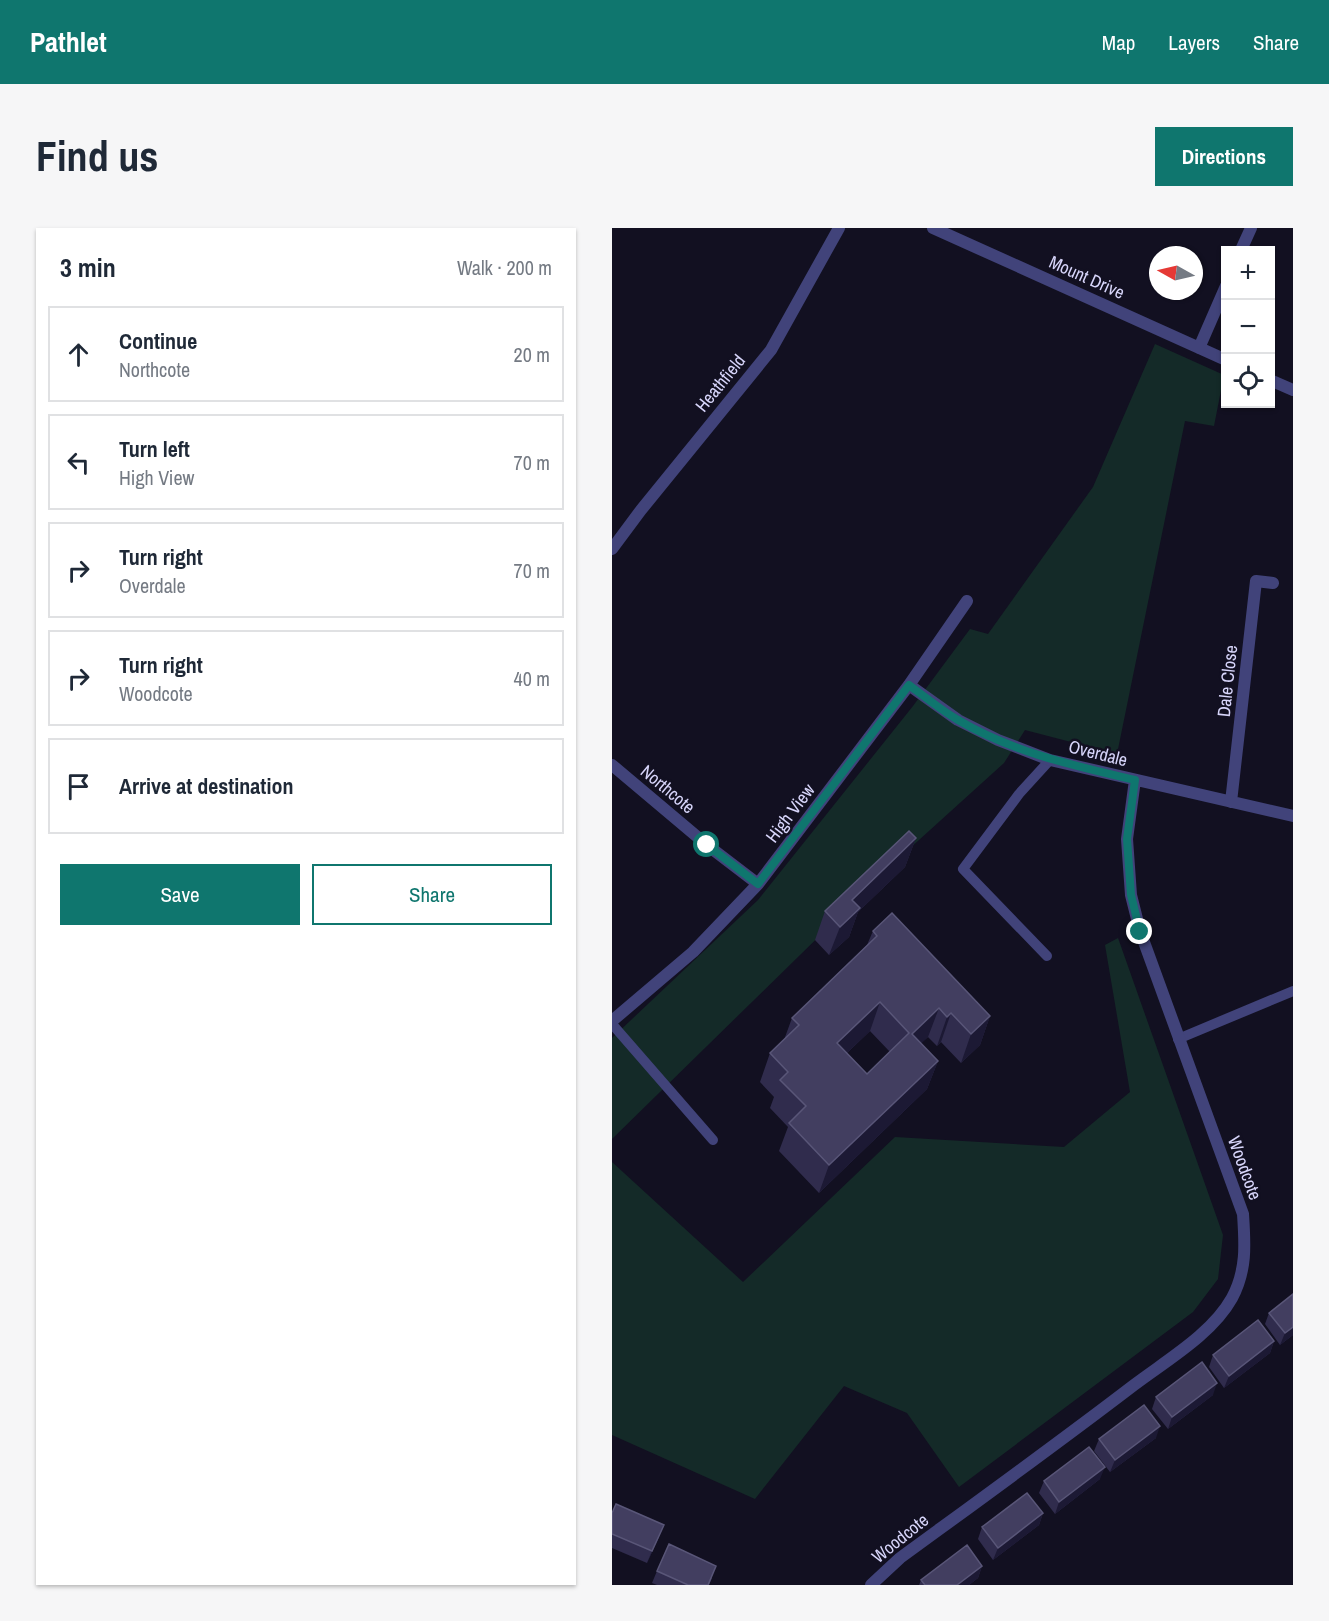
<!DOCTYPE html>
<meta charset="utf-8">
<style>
:root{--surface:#fff;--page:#f6f6f7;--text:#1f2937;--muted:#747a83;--line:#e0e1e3;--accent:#0f766e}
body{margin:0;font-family:"Archivo Narrow",sans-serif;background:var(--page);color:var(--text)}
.controls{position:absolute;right:18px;top:18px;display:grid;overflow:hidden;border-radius:0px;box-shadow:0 2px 4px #0004}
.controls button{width:54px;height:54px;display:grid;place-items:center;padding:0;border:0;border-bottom:2px solid var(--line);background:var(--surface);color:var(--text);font:30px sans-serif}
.compass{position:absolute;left:537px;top:18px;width:54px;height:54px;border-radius:50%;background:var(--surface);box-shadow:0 2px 4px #0004;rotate:278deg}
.stop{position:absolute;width:18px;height:18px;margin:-14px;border:4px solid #0f766e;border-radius:50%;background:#fff}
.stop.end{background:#0f766e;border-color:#fff;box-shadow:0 2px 6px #0008}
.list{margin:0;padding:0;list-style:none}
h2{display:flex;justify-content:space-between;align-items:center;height:78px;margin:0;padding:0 24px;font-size:26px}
h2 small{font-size:20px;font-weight:400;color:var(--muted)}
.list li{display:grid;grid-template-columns:39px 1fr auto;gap:18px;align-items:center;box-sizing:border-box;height:96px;margin:0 12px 12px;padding:0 12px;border:2px solid var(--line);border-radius:0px}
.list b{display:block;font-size:22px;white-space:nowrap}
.list p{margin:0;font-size:20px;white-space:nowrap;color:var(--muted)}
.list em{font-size:20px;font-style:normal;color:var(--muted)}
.actions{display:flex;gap:12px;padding:18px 24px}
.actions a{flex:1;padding:14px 0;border:2px solid var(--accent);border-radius:0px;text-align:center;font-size:21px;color:var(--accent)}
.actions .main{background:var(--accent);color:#fff}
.icon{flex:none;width:33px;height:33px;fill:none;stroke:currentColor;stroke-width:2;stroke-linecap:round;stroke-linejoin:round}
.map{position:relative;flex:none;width:681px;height:1357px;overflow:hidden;border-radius:0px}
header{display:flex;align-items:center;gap:36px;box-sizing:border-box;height:84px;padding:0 30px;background:var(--accent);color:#fff}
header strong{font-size:28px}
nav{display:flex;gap:33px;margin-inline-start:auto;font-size:21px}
.intro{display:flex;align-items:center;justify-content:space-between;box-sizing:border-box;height:144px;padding:0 36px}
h1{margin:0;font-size:42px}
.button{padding:15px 27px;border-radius:0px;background:var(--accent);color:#fff;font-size:21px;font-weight:700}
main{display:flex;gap:36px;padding:0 36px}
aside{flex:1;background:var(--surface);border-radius:0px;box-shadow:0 2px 4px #0004}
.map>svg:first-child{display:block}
.green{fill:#142a28}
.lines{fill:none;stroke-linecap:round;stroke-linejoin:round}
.lane{stroke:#41437a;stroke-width:10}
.street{stroke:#41437a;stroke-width:12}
.wall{fill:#302c4d;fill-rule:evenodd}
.shaded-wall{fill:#1c1934}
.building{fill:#423e60;stroke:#595678;stroke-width:1.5;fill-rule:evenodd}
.route{stroke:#0f766e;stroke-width:8}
.labels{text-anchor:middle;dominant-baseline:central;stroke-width:5;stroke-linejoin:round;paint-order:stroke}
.street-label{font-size:18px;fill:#d7d5fa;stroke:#121021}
</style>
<header>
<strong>Pathlet</strong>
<nav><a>Map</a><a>Layers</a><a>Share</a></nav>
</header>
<div class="intro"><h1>Find us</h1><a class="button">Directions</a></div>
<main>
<aside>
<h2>3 min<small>Walk · 200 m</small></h2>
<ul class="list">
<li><svg class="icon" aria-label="ahead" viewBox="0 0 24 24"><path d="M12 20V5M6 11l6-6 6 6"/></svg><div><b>Continue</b><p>Northcote</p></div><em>20 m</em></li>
<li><svg class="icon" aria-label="left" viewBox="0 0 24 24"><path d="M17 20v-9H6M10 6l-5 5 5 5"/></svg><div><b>Turn left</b><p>High View</p></div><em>70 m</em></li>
<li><svg class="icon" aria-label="right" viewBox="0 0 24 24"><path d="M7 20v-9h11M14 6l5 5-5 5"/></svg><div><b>Turn right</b><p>Overdale</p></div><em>70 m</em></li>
<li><svg class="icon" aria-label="right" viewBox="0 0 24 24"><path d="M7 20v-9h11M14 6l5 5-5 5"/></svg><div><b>Turn right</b><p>Woodcote</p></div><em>40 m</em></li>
<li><svg class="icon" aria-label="arrive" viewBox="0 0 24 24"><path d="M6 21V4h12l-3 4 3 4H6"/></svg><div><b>Arrive at destination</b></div></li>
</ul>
<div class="actions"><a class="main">Save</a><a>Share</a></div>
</aside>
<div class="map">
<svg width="681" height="1357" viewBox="0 0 681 1357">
<rect width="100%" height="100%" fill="#121021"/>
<path class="green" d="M543 116 612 147 602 198 573 193 505 526 413 502 392 535 286 631 0 911V810L146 672 301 478 358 401 376 406 481 259Z
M506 710 611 1007 606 1051 581 1084 347 1259 295 1185 232 1158 143 1271 0 1207V934L131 1054 283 909 452 919 518 864 493 717Z"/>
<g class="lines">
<path class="lane" d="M435 728 351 641 407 566 438 532
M0 796 101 912
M566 811 681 763"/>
<path class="street" d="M321 0 614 132
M629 22 639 0
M587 120 614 58
M658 152 681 162
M0 321 29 282 159 122 227 0
M297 457 346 492 386 512 438 532 681 588
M0 537 95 617 146 656
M619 574 644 353 661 355
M0 793 81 724 146 656 297 457 355 373
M259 1357 288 1330C366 1273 445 1216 522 1157 555 1132 600 1106 620 1070 635 1042 633 1016 631 986L528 703 519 667 515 611 523 552"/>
</g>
<path class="wall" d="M304 610 293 639 246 684 237 709 217 727 203 712 213 683Z
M261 703 378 788 368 817 349 835 329 814 325 818 316 809 309 815 326 833 315 861 207 965 167 923 176 899 158 880 162 869 148 854 158 825 172 812 180 790 255 717ZM258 803 278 824 255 846 235 825Z
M657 1085 681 1107 668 1117 653 1096Z
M662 1113 658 1125 612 1160 597 1139 601 1127Z
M601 1167 556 1201 540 1181 544 1169Z
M544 1210 498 1244 482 1223 487 1211Z
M488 1251 443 1286 427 1265 432 1253Z
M0 1285 47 1309 35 1335 0 1320Z
M431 1285 427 1297 381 1332 366 1311 370 1299Z
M370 1338 366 1350 357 1357H307L309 1352Z
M45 1343 100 1350 97 1357H45L40 1355Z"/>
<path class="shaded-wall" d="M304 610 293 639 246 684 237 709 217 727 228 699 240 672Z
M268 774 258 803 215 844 225 815Z
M327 780 316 809 290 834 300 806Z
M339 785 329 814 325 818 335 789Z
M378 788 368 817 349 835 359 806Z
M326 833 315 861 207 965 217 937Z
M681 1099V1107L668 1117 673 1105Z
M662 1113 658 1125 612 1160 617 1148Z
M605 1155 601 1167 556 1201 560 1189Z
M548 1198 544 1210 498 1244 503 1232Z
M493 1239 488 1251 443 1286 447 1274Z
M431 1285 427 1297 381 1332 386 1320Z
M52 1297 47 1309 35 1335 40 1323Z
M370 1338 366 1350 357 1357H345Z"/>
<path class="building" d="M297 603 304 610 240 672 248 680 228 699 213 683Z
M280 685 378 788 359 806 339 785 335 789 327 780 300 806 326 833 217 937 177 895 194 878 168 852 176 844 158 825 187 797 180 790 265 708 261 703ZM268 774 297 805 255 846 225 815Z
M681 1066V1099L673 1105 657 1085Z
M646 1092 662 1113 617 1148 601 1127Z
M590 1134 605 1155 560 1189 544 1169Z
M532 1177 548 1198 503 1232 487 1211Z
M477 1219 493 1239 447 1274 432 1253Z
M415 1265 431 1285 386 1320 370 1299Z
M4 1276 52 1297 40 1323 0 1306V1285Z
M57 1316 104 1338 96 1357H76L45 1343Z
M355 1317 370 1338 345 1357H313L309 1352Z"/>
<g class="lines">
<path class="route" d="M95 617 146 656 297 457C313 469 329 482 346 492 400 524 463 538 523 552L515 611 519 667 528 704"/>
</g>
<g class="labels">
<g class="street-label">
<text transform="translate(475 49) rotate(24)">Mount Drive</text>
<text transform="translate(108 155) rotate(-51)">Heathfield</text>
<text transform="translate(615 453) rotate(-84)">Dale Close</text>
<text transform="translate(486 525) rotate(14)">Overdale</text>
<text transform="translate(56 561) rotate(40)">Northcote</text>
<text transform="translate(178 585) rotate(-53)">High View</text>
<text transform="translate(633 940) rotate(70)">Woodcote</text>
<text transform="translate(288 1310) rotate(-39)">Woodcote</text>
</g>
</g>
</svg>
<div class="controls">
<button>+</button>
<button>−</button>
<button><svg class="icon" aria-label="locate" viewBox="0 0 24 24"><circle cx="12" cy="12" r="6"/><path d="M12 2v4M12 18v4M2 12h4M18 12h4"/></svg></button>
</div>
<svg class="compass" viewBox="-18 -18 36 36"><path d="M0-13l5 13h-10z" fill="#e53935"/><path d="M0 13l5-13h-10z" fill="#747a83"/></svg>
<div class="stop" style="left:95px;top:617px"></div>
<div class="stop end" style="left:528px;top:704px"></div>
</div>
</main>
